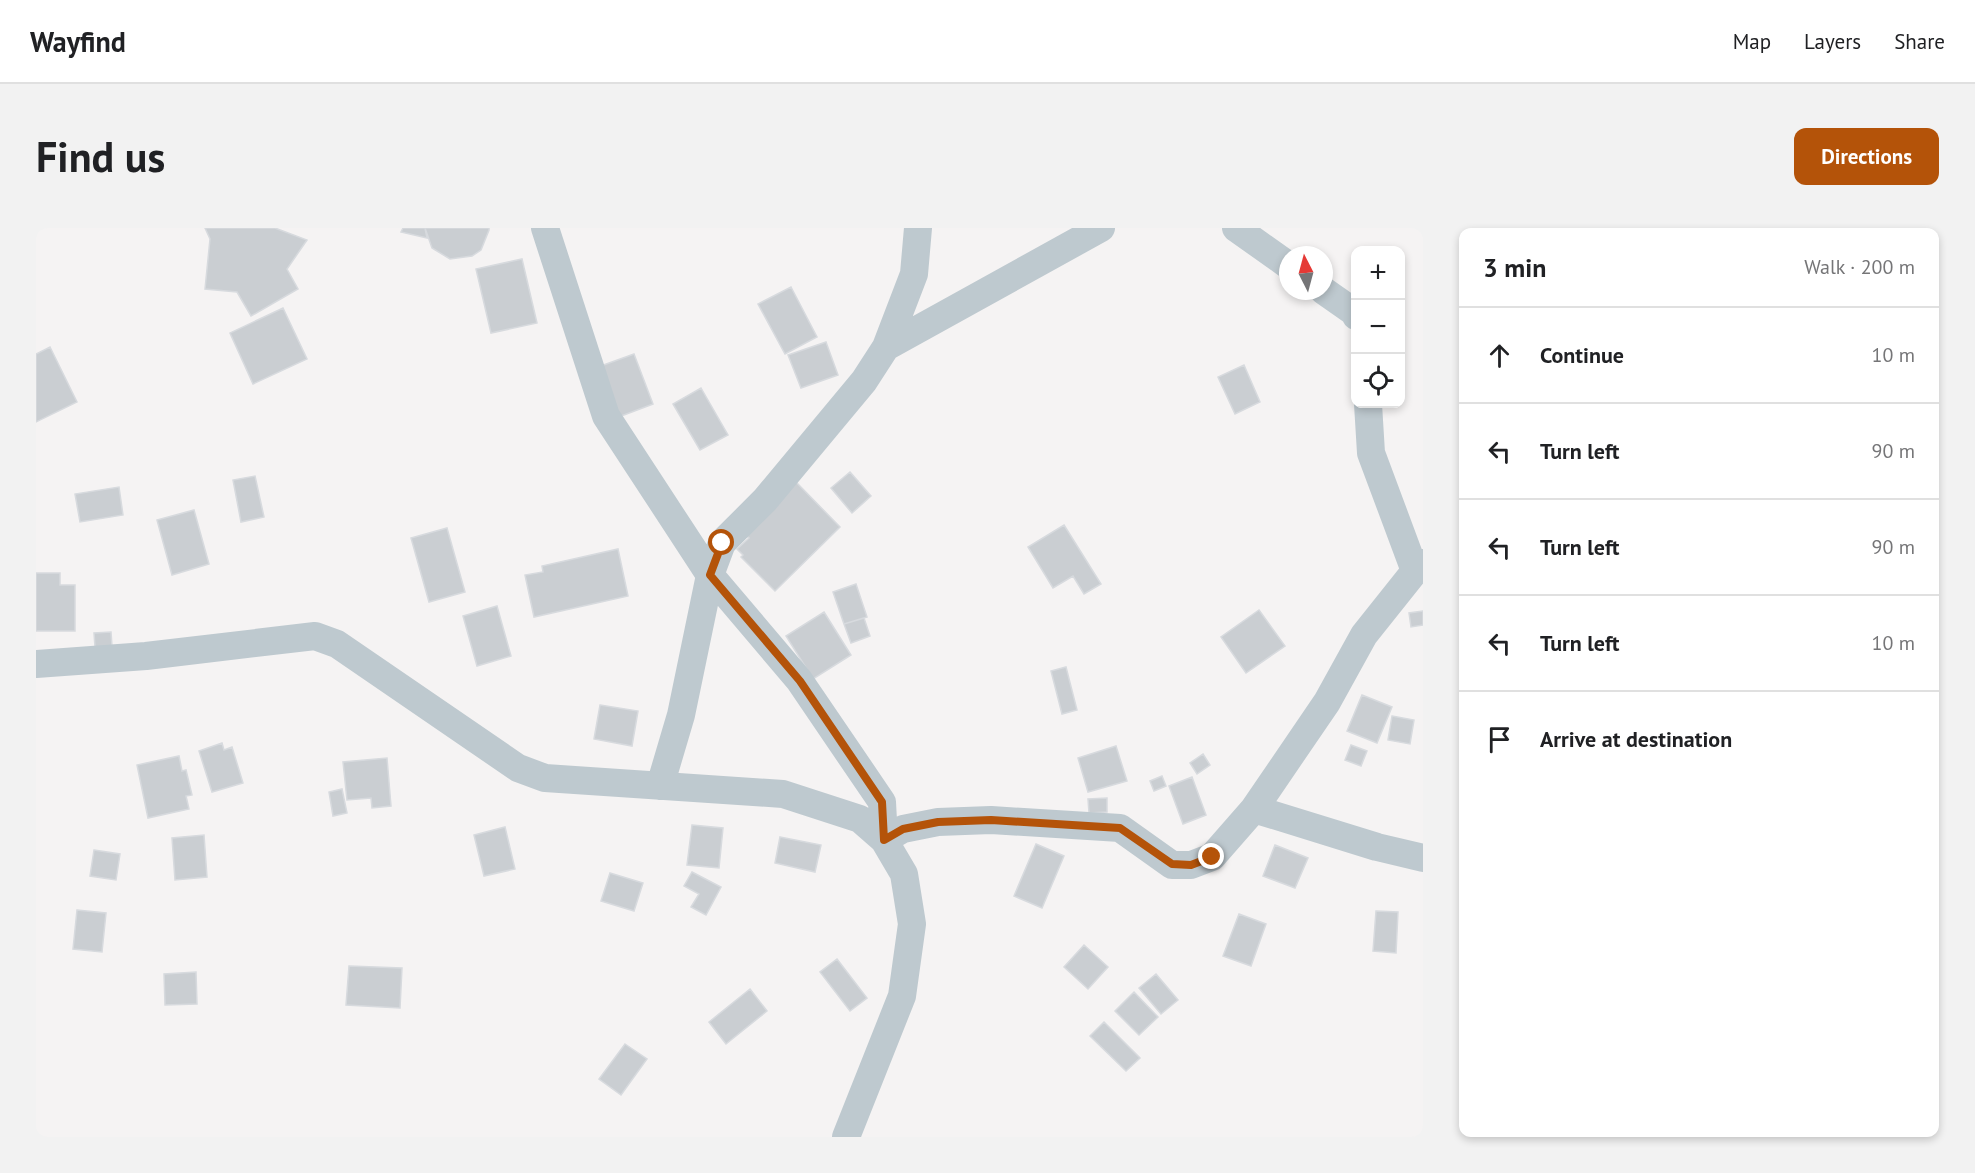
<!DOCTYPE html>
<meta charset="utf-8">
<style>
:root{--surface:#fff;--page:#f2f2f2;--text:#202124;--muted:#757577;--line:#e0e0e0;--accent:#b45309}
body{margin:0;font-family:"PT Sans",sans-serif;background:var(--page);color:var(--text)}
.controls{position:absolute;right:18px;top:18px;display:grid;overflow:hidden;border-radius:12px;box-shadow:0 3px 9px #0003}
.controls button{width:54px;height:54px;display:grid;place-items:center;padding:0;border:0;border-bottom:2px solid var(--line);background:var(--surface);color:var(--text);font:30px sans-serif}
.compass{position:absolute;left:1243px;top:18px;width:54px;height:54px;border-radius:50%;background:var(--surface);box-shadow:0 3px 9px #0003;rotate:354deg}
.stop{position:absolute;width:18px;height:18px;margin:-14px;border:4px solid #b45309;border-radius:50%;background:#fff}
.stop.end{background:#b45309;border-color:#fff;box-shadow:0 2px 6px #0008}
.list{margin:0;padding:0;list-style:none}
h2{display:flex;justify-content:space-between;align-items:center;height:78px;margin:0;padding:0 24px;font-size:26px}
h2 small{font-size:20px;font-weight:400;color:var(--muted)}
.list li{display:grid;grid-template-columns:39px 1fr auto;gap:18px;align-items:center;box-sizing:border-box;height:96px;padding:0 24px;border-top:2px solid var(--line)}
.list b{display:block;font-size:22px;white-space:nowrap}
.list em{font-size:20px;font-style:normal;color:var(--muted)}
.icon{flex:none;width:33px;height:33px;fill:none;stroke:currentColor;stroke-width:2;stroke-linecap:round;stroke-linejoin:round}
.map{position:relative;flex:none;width:1387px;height:909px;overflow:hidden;border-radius:12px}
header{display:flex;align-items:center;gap:36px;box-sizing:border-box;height:84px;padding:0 30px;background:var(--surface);border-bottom:2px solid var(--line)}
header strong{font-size:28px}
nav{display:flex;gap:33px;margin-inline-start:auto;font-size:21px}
.intro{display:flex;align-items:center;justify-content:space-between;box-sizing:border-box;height:144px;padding:0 36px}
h1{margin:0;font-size:42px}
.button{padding:15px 27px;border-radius:12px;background:var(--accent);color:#fff;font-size:21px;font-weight:700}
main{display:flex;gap:36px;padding:0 36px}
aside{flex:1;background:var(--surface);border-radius:12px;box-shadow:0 3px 9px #0003}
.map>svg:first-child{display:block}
.building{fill:#caced2;stroke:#d7dade;stroke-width:1.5}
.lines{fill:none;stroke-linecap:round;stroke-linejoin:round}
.minor{stroke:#bec9cf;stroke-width:28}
.route{stroke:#b45309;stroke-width:8}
</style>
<header>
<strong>Wayfind</strong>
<nav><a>Map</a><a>Layers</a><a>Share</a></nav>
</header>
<div class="intro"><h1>Find us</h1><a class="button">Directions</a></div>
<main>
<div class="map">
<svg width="1387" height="909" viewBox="0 0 1387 909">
<rect width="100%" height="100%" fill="#f5f3f3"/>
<path class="building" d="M169 0H239L271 12 251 41 262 61 215 88 201 64 169 61 174 11Z
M367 0H389L391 10 365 4Z
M389 0H453V2L445 22 436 28 414 31 396 20Z
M486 31 501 95 455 105 440 41Z
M755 59 781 109 749 126 722 76Z
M247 80 271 131 217 156 194 105Z
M790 114 802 147 765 160 752 127Z
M14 119 41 174 0 194V126Z
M598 126 617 176 580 190 562 139Z
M1208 137 1224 174 1199 186 1182 149Z
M665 160 692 207 664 222 637 176Z
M814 244 835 268 816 285 795 260Z
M219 248 228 289 205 294 197 252Z
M760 254 804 299 739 363 705 329 707 327 701 321 713 310 708 305Z
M83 259 87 287 44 294 39 266Z
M158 282 173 336 136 347 121 292Z
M1028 297 1065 356 1048 366 1037 348 1017 360 992 319Z
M411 300 429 364 393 374 375 310Z
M582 321 592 368 498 389 489 347 507 344 506 338Z
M0 345H24V357H39V403H0Z
M820 356 831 389 808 396 797 364Z
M461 378 475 428 441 438 427 388Z
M1223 382 1249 418 1210 445 1185 409Z
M1387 383V397L1375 399 1373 385Z
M788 384 815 427 777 451 750 408Z
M828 390 834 408 815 415 808 396Z
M75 404 76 418 59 419 58 405Z
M1030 439 1041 482 1026 486 1015 443Z
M1326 467 1356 479 1341 515 1311 503Z
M564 477 602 483 596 518 558 511Z
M1356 488 1378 492 1374 516 1352 512Z
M186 515 188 522 196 519 207 555 176 564 163 523Z
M1315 517 1331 523 1325 538 1309 532Z
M1080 518 1091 553 1052 564 1042 530Z
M1167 526 1174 537 1161 546 1154 535Z
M143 528 146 543 150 542 156 567 150 568 153 581 112 590 101 537Z
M351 530 355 578 336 580 335 570 311 572 307 534Z
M1126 548 1130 558 1118 563 1114 553Z
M1156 549 1170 587 1147 596 1133 558Z
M306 561 311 585 297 588 293 564Z
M1071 570V584L1053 585 1052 571Z
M656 597 687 600 683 640 651 637Z
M469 599 479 641 448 648 438 607Z
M168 607 171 649 139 652 136 610Z
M744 609 785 617 779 644 739 635Z
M1000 616 1028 628 1006 680 978 668Z
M1239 617 1272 630 1259 660 1227 648Z
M58 622 84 626 80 652 54 648Z
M656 644 685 659 670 687 655 679 663 666 648 658Z
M574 645 607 655 598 683 565 673Z
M41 682 70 685 66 724 37 721Z
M1340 683 1362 684 1360 725 1337 723Z
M1203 686 1230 696 1215 738 1187 728Z
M1048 717 1072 739 1052 761 1028 739Z
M801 731 831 770 814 783 784 744Z
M313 738 366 740 364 780 310 777Z
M160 744 161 776 129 777 128 746Z
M1120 746 1142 772 1125 786 1103 760Z
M714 761 731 783 690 816 673 794Z
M1098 764 1122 789 1103 807 1079 783Z
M1068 794 1104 830 1090 843 1054 808Z
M589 816 611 831 585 867 563 851Z"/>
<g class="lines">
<path class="minor" d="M509 0 570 188 674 347 763 452 846 574 848 612
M1200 0 1252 37
M1288 63 1318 84 1320 88
M850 119 1065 0
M1332 176 1335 225 1379 343 1387 335
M0 436 110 428 279 408 301 416 482 540 509 550 747 566 824 591 848 612 868 646 876 696 866 768 810 909
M624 558 645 487 674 347 686 315 729 272 828 153 850 119 878 46 882 0
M1218 581 1341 619 1387 630
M848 612 867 601 902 594 955 592 1084 600 1136 637H1155L1176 629 1218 581 1291 474 1328 407 1379 343"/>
</g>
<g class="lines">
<path class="route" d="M686 315 674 347 764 453 846 574 848 612 867 601 902 594 955 592 1084 600 1136 636 1155 637 1176 629"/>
</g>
</svg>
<div class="controls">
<button>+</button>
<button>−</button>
<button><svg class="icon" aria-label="locate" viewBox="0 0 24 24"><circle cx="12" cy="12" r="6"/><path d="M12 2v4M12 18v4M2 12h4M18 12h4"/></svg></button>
</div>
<svg class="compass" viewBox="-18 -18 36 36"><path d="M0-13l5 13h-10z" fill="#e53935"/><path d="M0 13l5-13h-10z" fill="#757577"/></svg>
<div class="stop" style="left:686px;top:315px"></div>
<div class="stop end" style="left:1176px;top:629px"></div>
</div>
<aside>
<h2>3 min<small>Walk · 200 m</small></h2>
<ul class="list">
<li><svg class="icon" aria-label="ahead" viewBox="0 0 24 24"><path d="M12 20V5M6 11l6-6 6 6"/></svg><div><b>Continue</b></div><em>10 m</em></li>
<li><svg class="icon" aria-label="left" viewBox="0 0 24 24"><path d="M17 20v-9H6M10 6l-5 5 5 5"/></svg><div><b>Turn left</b></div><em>90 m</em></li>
<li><svg class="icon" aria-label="left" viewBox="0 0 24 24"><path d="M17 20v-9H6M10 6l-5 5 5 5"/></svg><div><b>Turn left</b></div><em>90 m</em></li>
<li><svg class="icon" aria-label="left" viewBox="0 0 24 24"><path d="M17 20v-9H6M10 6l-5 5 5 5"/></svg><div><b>Turn left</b></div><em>10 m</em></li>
<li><svg class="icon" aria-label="arrive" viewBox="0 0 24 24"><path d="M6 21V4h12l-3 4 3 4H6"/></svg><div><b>Arrive at destination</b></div></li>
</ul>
</aside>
</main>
